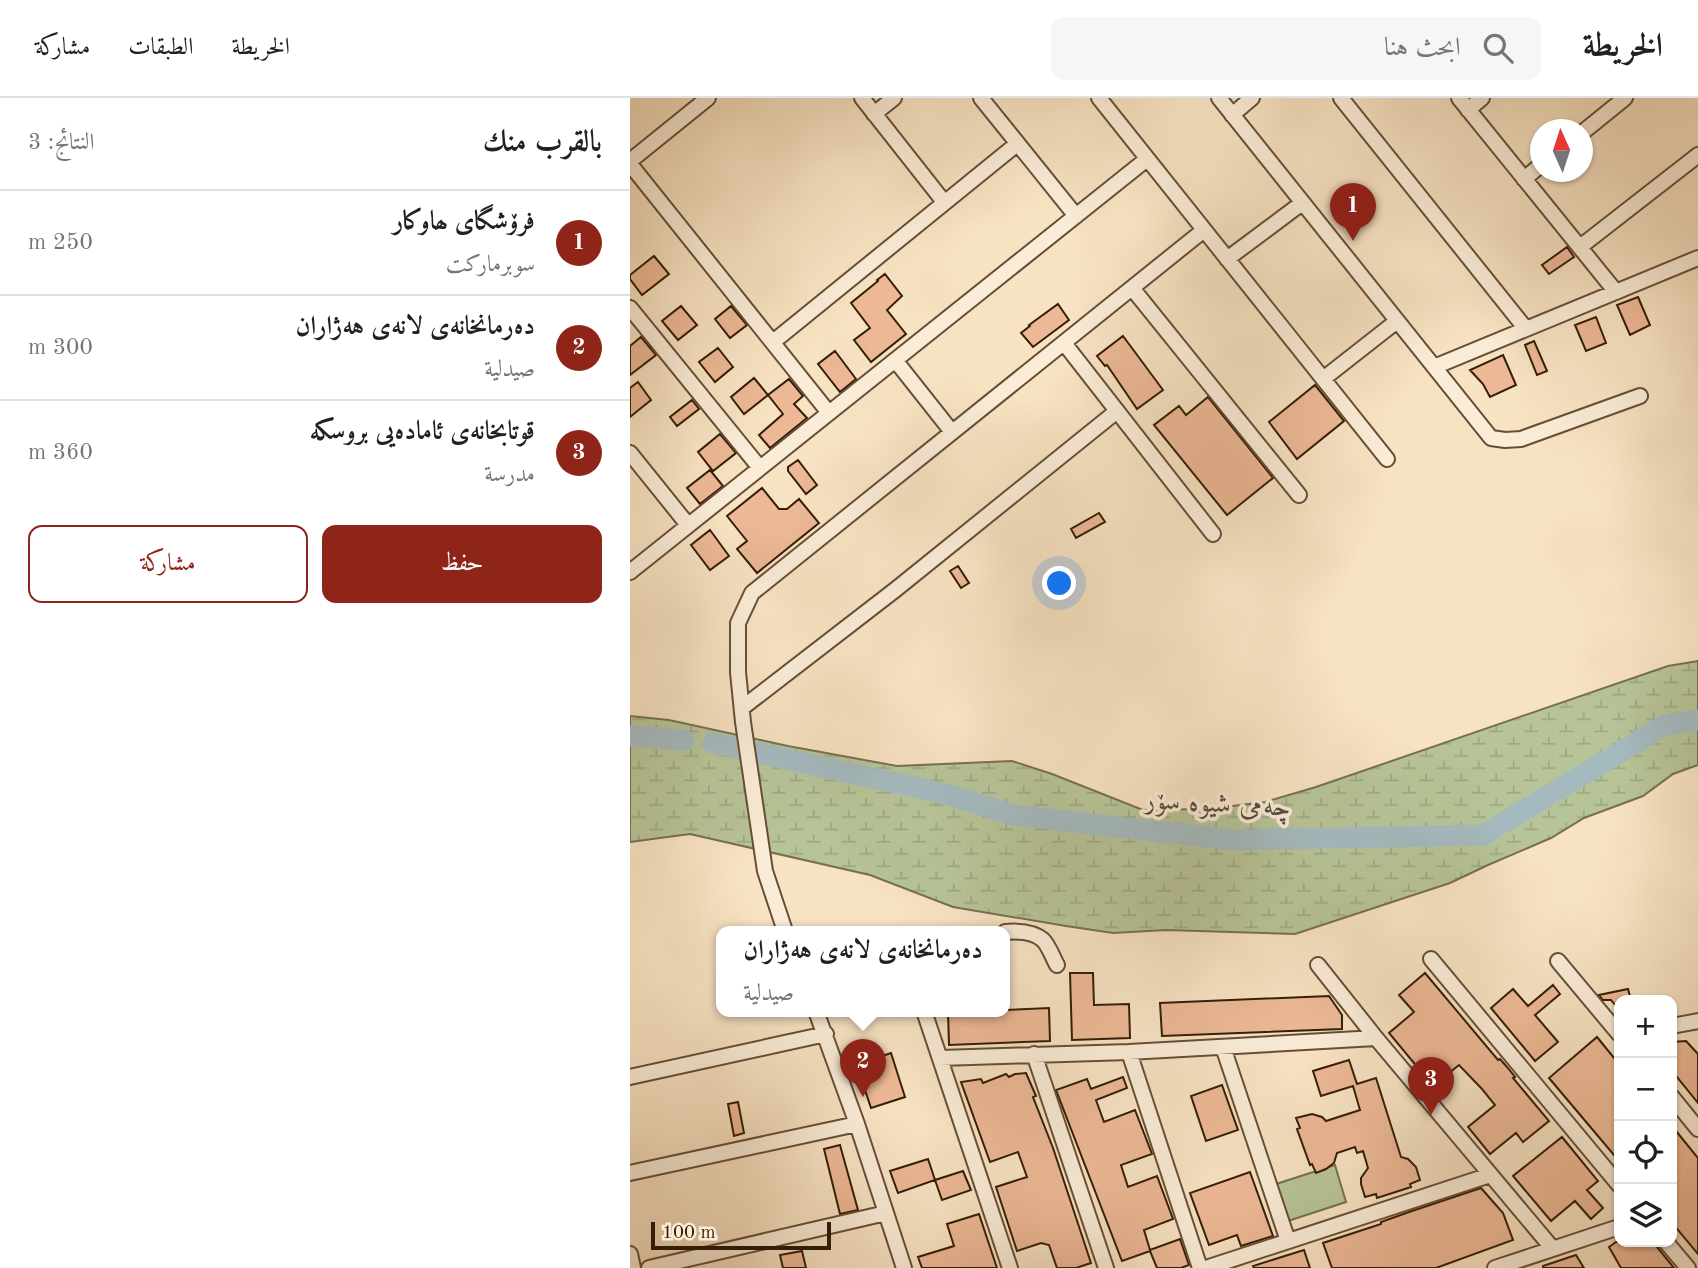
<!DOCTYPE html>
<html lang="ar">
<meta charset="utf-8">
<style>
:root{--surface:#fff;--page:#f6f6f6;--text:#202124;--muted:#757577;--line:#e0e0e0;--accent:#8f2418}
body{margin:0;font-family:"Old Standard TT",Amiri,serif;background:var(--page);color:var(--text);direction:rtl}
.controls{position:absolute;right:21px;bottom:21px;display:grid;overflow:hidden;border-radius:14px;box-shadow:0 2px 5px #0004}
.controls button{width:63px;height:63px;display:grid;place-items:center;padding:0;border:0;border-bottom:2px solid var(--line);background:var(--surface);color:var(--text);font:35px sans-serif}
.compass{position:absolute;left:900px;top:21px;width:63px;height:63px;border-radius:50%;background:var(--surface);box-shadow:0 2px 5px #0004;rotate:357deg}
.scale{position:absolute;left:21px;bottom:18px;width:180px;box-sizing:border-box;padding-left:7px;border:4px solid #351d07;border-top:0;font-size:19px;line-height:24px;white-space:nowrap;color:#351d07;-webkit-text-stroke:5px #faecd7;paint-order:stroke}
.you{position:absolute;left:430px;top:486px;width:24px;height:24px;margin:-18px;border:5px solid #fff;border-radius:50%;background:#1a73e8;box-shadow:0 0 0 10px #1a73e833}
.badge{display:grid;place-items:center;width:46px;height:46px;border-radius:50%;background:var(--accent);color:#fff;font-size:23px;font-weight:700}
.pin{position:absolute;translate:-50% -58px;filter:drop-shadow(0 2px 4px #0008)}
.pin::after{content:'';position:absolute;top:37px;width:24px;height:21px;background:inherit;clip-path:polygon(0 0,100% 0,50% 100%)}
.popup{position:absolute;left:86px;top:828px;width:294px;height:91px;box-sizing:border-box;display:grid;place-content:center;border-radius:14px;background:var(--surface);filter:drop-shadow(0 2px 5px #0005);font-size:23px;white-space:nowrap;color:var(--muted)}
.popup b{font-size:26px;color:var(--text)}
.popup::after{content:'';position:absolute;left:50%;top:100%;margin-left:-14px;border:14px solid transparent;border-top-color:var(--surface)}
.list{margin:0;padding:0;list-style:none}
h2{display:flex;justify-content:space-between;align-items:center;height:91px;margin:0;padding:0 28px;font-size:30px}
h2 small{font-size:23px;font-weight:400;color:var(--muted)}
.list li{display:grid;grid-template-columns:46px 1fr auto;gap:21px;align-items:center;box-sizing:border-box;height:105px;padding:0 28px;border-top:2px solid var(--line)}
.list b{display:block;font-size:26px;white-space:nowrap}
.list p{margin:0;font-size:23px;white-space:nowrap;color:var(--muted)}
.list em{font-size:23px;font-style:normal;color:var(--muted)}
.actions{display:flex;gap:14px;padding:21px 28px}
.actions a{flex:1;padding:16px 0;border:2px solid var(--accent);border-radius:14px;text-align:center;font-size:24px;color:var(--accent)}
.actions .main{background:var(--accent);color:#fff}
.icon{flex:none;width:38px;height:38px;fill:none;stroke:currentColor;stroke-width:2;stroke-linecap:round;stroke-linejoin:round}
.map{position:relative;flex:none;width:1068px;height:1170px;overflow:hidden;direction:ltr}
header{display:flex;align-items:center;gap:42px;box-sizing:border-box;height:98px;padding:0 35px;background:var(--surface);border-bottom:2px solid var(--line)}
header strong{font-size:33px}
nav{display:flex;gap:38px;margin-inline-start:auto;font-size:24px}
.search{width:490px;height:63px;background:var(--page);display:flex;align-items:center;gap:18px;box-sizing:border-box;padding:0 24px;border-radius:14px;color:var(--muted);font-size:26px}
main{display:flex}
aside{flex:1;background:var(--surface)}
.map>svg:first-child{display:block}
.green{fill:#b7c498;stroke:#767050;stroke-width:2}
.wetland{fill:url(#wetland-marsh);stroke:#767050;stroke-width:2}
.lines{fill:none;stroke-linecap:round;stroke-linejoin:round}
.river{stroke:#a4babf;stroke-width:21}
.building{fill:#ecb895;stroke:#351d07;stroke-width:2}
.minor-casing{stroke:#664e36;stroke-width:18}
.minor{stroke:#faecd7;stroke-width:14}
.labels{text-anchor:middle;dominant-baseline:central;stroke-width:7;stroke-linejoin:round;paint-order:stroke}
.water-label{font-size:28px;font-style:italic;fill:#564c3e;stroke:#faecd7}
</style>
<header>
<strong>الخريطة</strong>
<div class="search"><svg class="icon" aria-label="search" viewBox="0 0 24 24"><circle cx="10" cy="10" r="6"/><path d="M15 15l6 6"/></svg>ابحث هنا</div>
<nav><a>الخريطة</a><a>الطبقات</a><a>مشاركة</a></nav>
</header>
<main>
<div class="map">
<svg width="1068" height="1170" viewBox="0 0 1068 1170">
<defs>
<pattern id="wetland-marsh" width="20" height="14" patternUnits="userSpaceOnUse" patternTransform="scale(1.75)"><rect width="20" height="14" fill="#b7c498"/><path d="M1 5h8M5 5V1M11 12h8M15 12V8" fill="none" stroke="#9ea882"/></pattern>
</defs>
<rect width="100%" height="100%" fill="#f7e2c2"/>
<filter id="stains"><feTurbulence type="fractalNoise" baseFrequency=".00286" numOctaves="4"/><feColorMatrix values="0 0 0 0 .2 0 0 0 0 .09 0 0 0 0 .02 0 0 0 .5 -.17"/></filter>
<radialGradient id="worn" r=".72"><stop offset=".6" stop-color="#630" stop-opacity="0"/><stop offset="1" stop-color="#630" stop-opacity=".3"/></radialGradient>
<path class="green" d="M705 1067 716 1104 655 1124 643 1087Z"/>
<path class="wetland" d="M1068 563V667L1043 676 1013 698 954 720 921 740 858 767 820 785 665 836 536 832 483 835 436 828 323 809 240 777 60 736 0 744V618L39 622 158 648 267 668 382 663 422 676 513 712 578 711 635 704 686 689 1038 568Z"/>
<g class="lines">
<path class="river" d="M0 638 54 642
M83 645 320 697 383 717 603 742 853 737 1035 627 1068 622"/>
</g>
<path class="building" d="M937 149 944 159 919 176 912 167Z
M24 158 39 176 12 197 0 181V177Z
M255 176 272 198 257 212 276 236 241 264 224 242 240 230 221 205 248 183 247 182Z
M1008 199 1020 227 1000 237 987 207Z
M428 206 439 222 403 249 391 235 400 228 399 227Z
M51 208 67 227 48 242 32 223Z
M101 208 117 227 100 240 85 221Z
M966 219 976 245 956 253 945 227Z
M493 238 533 292 507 311 477 267 475 268 467 258Z
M11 239 26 257 0 277V248Z
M904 243 917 273 907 277 895 247Z
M88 250 103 269 85 284 69 264Z
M205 253 226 281 210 294 188 266Z
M873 257 886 287 860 299 853 286 840 272Z
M124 280 138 297 114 316 101 299Z
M159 281 173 298 164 306 177 320 140 350 129 337 153 316 138 297Z
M8 284 21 302 0 319V290Z
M685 287 714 323 667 361 639 324Z
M578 299 643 380 597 417 524 327 549 308 556 317Z
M62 302 69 311 47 328 40 319Z
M90 336 106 355 83 373 68 354Z
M168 362 187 387 176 396 158 373V369Z
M80 372 93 388 70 406 57 390Z
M132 390 149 411H157L169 401 189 425 127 475 107 451 117 443 97 418Z
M469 415 475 424 446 440 441 431Z
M80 432 99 458 80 472 61 447Z
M328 468 339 485 331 490 320 473Z
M440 875H463L464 907 499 906 500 940 442 942Z
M795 875 868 962 870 961 877 969 885 979 883 980 919 1023 893 1044 886 1035 860 1056 838 1029 865 1007 852 991 829 967 803 988 759 935 784 914 769 897Z
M923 887 930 896 905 917 928 944 905 963 861 910 883 891 898 908Z
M998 891 1001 902H989V912L981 902H973L969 897Z
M699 898 712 917V931L532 938 530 905Z
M419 910 420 943 319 947 318 914 375 913V912Z
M967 939 989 966V1063L919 980Z
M1056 943 1068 956V1005L1042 973V944Z
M261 955 275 999 241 1010 234 989 237 988 229 966Z
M719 962 727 986 746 980 771 1059 778 1061 786 1069 790 1082 780 1086 781 1089 747 1100 746 1096 735 1099 731 1086V1080L738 1070 733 1053 727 1055 725 1049 707 1055 704 1065 696 1071 686 1075 682 1066 680 1067 667 1031 670 1030 666 1020 682 1016 692 1019 696 1023 730 1012 723 988 691 998 683 973Z
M396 975 406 998 403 999 423 1050 461 1165 446 1170H427L419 1147 411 1145 387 1153 366 1089 397 1079 388 1054 360 1064 331 984 351 981 353 985 376 976 379 979 385 976Z
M493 979 497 990 466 1002 474 1024 505 1012 522 1056 491 1067 498 1089 527 1078 543 1121 514 1132 520 1152 550 1141 559 1167 551 1170H527L520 1153 492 1163 426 992 457 981 461 991Z
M592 987 608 1032 576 1043 561 998Z
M108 1004 114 1035 104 1038 98 1006Z
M1042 1028 1068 1060V1156L1042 1125Z
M932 1039 968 1083 957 1092 973 1110 961 1121 945 1103 921 1123 883 1078Z
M210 1047 228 1112 210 1116 194 1051Z
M298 1061 305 1082 268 1095 260 1073Z
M333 1073 341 1092 312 1102 305 1082Z
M620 1074 643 1138 611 1148 607 1137 579 1147 560 1095Z
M851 1090 873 1115 883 1142 806 1170H702L693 1145 751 1126V1124L782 1113Z
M349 1116 367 1170H292L288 1159 324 1148 317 1126Z
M986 1144H1023L1044 1170H991L979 1149Z
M674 1152 680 1170H624L623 1168Z
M172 1153 176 1170H153L150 1157Z
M946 1157 954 1170H913V1168Z"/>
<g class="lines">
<g class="minor-casing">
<path id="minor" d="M232 0 314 104
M351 0 446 118
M469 0 757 361
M589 0 861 340 875 342 891 341 1010 298
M711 0 896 231
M829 0 986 194
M838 12 852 0
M244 16 264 0
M602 17 622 0
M953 34 995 0
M0 63 78 0
M0 66 199 315
M894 81 911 67
M950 149 1068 57
M597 161 672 105
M502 190 669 397
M0 210 130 370
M143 244 387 46
M434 245 583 436
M265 262 322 334
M804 269 1068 160
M693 281 767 223
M0 355 58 427
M0 474 517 61
M112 610 265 492 487 313
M155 833 135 773 113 624 108 574V525L122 495 574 132
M375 834C387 833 403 833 413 842 419 848 423 860 427 867
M801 861 989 1087
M928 863 989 936
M688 867 746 940 923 1151
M186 913 227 1026 274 1170
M294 913 380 1170
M1042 928 1068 923
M593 949 658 1143
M499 954 570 1170
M404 956 476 1170
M310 960 499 954 746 940
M0 979 196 936
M1042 999 1068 1031
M0 1075 227 1026
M1036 1144 1058 1170
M0 1156 3 1170
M19 1170 256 1115
M576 1170 860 1077
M865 1170 989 1129"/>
</g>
<use href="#minor" class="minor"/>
</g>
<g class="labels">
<g class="water-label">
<text transform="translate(588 707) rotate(3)">چەمی شیوە سۆر</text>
</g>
</g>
<rect width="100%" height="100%" filter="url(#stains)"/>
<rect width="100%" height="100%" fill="url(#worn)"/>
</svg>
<div class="controls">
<button>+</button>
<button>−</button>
<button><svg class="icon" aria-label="locate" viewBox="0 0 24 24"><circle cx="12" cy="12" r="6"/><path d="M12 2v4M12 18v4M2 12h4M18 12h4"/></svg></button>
<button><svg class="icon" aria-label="layers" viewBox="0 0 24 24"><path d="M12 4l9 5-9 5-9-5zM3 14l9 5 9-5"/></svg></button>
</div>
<svg class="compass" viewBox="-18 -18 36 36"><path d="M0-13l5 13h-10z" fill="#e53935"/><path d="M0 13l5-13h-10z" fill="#757577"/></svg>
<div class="scale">100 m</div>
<div class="you"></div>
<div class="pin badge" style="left:723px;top:143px">1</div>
<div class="pin badge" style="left:233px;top:999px">2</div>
<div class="popup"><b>دەرمانخانەی لانەی هەژاران</b>صيدلية</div>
<div class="pin badge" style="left:801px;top:1017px">3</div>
</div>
<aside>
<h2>بالقرب منك<small>النتائج: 3</small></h2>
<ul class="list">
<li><span class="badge">1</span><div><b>فرۆشگای ھاوکار</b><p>سوبرماركت</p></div><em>250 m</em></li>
<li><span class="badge">2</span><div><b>دەرمانخانەی لانەی هەژاران</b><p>صيدلية</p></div><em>300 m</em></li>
<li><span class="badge">3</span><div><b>قوتابخانەی ئامادەیی بروسکە</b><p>مدرسة</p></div><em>360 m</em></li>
</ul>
<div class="actions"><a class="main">حفظ</a><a>مشاركة</a></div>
</aside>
</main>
